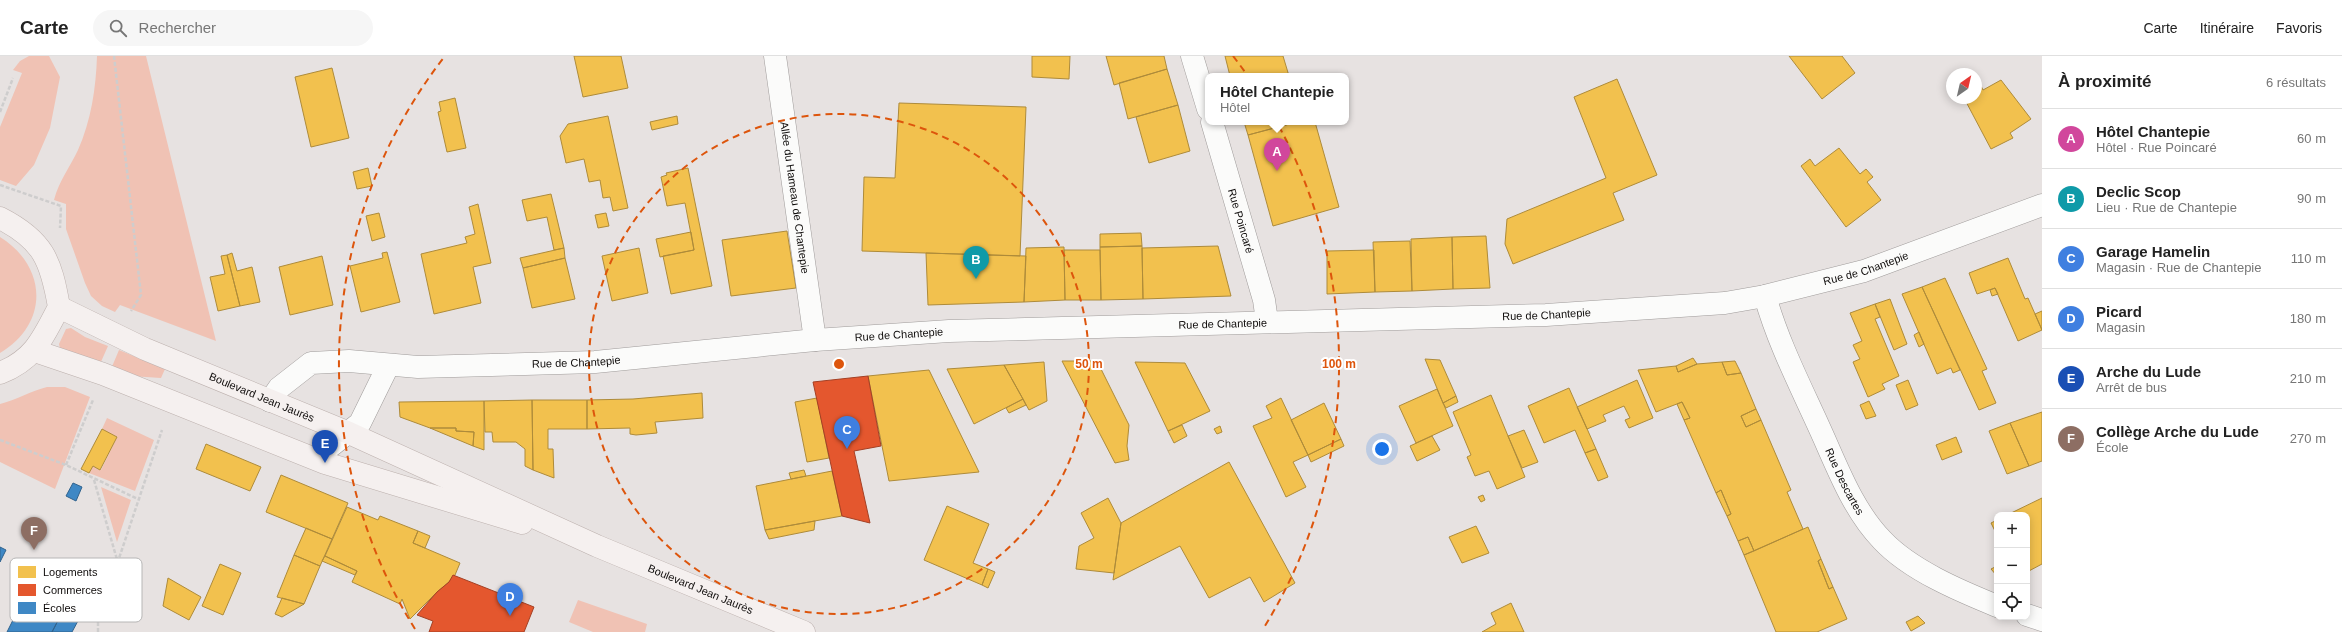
<!DOCTYPE html>
<html lang="fr">
<meta charset="utf-8">
<style>
:root{--surface:#fff;--page:#f6f6f6;--text:#222;--muted:#767676;--line:#e0e0e0;--accent:#b45309}
body{margin:0;font-family:Arial,sans-serif;background:var(--page);color:var(--text)}
.controls{position:absolute;right:12px;bottom:12px;display:grid;overflow:hidden;border-radius:8px;box-shadow:0 2px 10px #0003}
.controls button{width:36px;height:36px;display:grid;place-items:center;padding:0;border:0;border-bottom:1px solid var(--line);background:var(--surface);color:var(--text);font:20px sans-serif}
.compass{position:absolute;left:1946px;top:12px;width:36px;height:36px;border-radius:50%;background:var(--surface);box-shadow:0 2px 10px #0003;rotate:34deg}
.you{position:absolute;left:1382px;top:393px;width:14px;height:14px;margin:-10px;border:3px solid #fff;border-radius:50%;background:#1a73e8;box-shadow:0 0 0 6px #1a73e833}
.badge{display:grid;place-items:center;width:26px;height:26px;border-radius:50%;background:var(--accent);color:#fff;font-size:13px;font-weight:700}
.pin{position:absolute;translate:-50% -33px;filter:drop-shadow(0 1px 2px #0008)}
.pin::after{content:'';position:absolute;top:21px;width:14px;height:12px;background:inherit;clip-path:polygon(0 0,100% 0,50% 100%)}
.popup{position:absolute;left:1205px;top:17px;width:144px;height:52px;box-sizing:border-box;display:grid;place-content:center;border-radius:8px;background:var(--surface);filter:drop-shadow(0 1px 3px #0005);font-size:13px;white-space:nowrap;color:var(--muted)}
.popup b{font-size:15px;color:var(--text)}
.popup::after{content:'';position:absolute;left:50%;top:100%;margin-left:-8px;border:8px solid transparent;border-top-color:var(--surface)}
.list{margin:0;padding:0;list-style:none}
h2{display:flex;justify-content:space-between;align-items:center;height:52px;margin:0;padding:0 16px;font-size:17px}
h2 small{font-size:13px;font-weight:400;color:var(--muted)}
.list li{display:grid;grid-template-columns:26px 1fr auto;gap:12px;align-items:center;box-sizing:border-box;height:60px;padding:0 16px;border-top:1px solid var(--line)}
.list b{display:block;font-size:15px;white-space:nowrap}
.list p{margin:0;font-size:13px;white-space:nowrap;color:var(--muted)}
.list em{font-size:13px;font-style:normal;color:var(--muted)}
.icon{flex:none;width:22px;height:22px;fill:none;stroke:currentColor;stroke-width:2;stroke-linecap:round;stroke-linejoin:round}
.map{position:relative;flex:none;width:2042px;height:576px;overflow:hidden}
header{display:flex;align-items:center;gap:24px;box-sizing:border-box;height:56px;padding:0 20px;background:var(--surface);border-bottom:1px solid var(--line)}
header strong{font-size:19px}
nav{display:flex;gap:22px;margin-inline-start:auto;font-size:14px}
.search{width:280px;height:36px;background:var(--page);display:flex;align-items:center;gap:10px;box-sizing:border-box;padding:0 14px;border-radius:22px;color:var(--muted);font-size:15px}
main{display:flex}
aside{flex:1;background:var(--surface)}
.map>svg:first-child{display:block}
.green{fill:#f0c2b4}
.homes{fill:#f2c14e;stroke:#ae8b3a}
.shops{fill:#e4572e;stroke:#a44024}
.schools{fill:#3f88c5;stroke:#31638d}
.lines{fill:none;stroke-linecap:round;stroke-linejoin:round}
.minor-casing{stroke:#9f9b9a;stroke-width:23}
.tertiary-casing{stroke:#9f9b9a;stroke-width:23}
.primary-casing{stroke:#bcb0ad;stroke-width:23}
.path{stroke:#cecdcd;stroke-width:2.5;stroke-dasharray:4 2;stroke-linecap:butt}
.minor{stroke:#fbfbfa;stroke-width:22}
.tertiary{stroke:#fbfbfa;stroke-width:22}
.primary{stroke:#f5f0ef;stroke-width:22}
.ring{fill:none;stroke:#dd550c;stroke-width:2;stroke-dasharray:7 5}
.labels{text-anchor:middle;dominant-baseline:central;stroke-width:4;stroke-linejoin:round;paint-order:stroke}
.street-label{font-size:11px;fill:#0f0c0b;stroke:#fff}
.key{fill:#fff;stroke:#b7b6b6;stroke-width:1}
.key-label{font-size:11px;fill:#0f0c0b}
.centre{fill:#dd550c;stroke:#fff;stroke-width:2}
.ring-label{font-size:12px;text-anchor:middle;font-weight:bold;fill:#dd550c;stroke:#fff;stroke-width:4;stroke-linejoin:round;paint-order:stroke}
</style>
<header>
<strong>Carte</strong>
<div class="search"><svg class="icon" aria-label="search" viewBox="0 0 24 24"><circle cx="10" cy="10" r="6"/><path d="M15 15l6 6"/></svg>Rechercher</div>
<nav><a>Carte</a><a>Itinéraire</a><a>Favoris</a></nav>
</header>
<main>
<div class="map">
<svg width="2042" height="576" viewBox="0 0 2042 576">
<rect width="100%" height="100%" fill="#e7e2e1"/>
<path class="green" d="M29 0H49L60 21 50 72 34 109 16 130 0 124V71L22 17 13 14 20 5Z
M97 0H146L216 285 120 249 115 256 102 250 91 240 85 227 66 173V148L54 144C59 125 70 111 78 94 91 65 96 32 97 0Z
M0 181C48 211 49 268 0 297Z
M71 272 85 281 108 290 100 308 60 293 59 288 66 273Z
M119 294 165 313 161 322 131 320 111 313Z
M47 331H65L90 341 55 433 0 406V348C16 344 31 335 47 331Z
M107 362 154 384 135 435 89 417 93 410 101 414 117 381 102 373Z
M101 431 131 444 117 486Z
M578 544 647 568 645 576H593L569 566Z"/>
<path class="homes" d="M574 0H621L628 32 583 41Z
M1032 0H1070L1069 23 1032 21Z
M1106 0H1164L1167 13 1114 29Z
M1225 0H1283L1289 20H1230Z
M1789 0H1842L1855 17 1822 43Z
M332 12 349 82 311 91 295 21Z
M1167 13 1178 49 1128 63 1119 27Z
M1617 23 1657 119 1613 137 1624 164 1513 208 1505 188 1507 163 1606 122 1574 41Z
M2001 24 2031 63 2010 77 2013 82 1991 93 1964 42H1976V27L1979 26 1983 34Z
M455 42 466 92 447 96 438 56 441 55 439 46Z
M899 47 1026 51 1020 200 862 195 864 121 895 122Z
M1178 49 1190 95 1149 107 1136 61Z
M608 60 628 152 613 155 610 141 603 142 600 124 589 126 584 103 566 107 560 80 568 68Z
M677 60 678 68 652 74 650 66Z
M1244 66H1297L1248 79Z
M1297 66H1315L1339 151 1273 170 1248 79Z
M1839 92 1860 118 1866 113 1873 121 1867 126 1881 144 1846 171 1801 110 1810 103 1815 110Z
M368 112 372 130 357 133 353 116Z
M688 112 712 230 671 238 663 200 694 194 685 147 667 150 661 121 667 119 666 117Z
M551 138 564 192 554 194 547 161 527 165 522 144Z
M478 148 491 207 473 211 481 247 434 258 421 198 467 187 465 181 475 178 469 151Z
M379 157 385 181 372 185 366 160Z
M606 157 609 170 598 172 595 159Z
M787 175 796 232 731 240 722 184Z
M691 176 694 194 660 201 656 183Z
M1141 177 1142 190 1100 191V178Z
M1486 180 1490 232 1453 233 1452 181Z
M1452 181 1453 233 1412 235 1411 183Z
M1410 185 1412 235 1375 236 1373 186Z
M1142 190 1143 243 1101 244 1100 191Z
M1218 190 1231 240 1143 243 1142 192Z
M1064 191 1065 244 1024 246 1026 192Z
M564 192 565 202 523 212 520 202Z
M639 192 648 237 612 245 602 200Z
M1064 194H1100L1101 244H1065Z
M1374 194 1375 236 1327 238V195Z
M387 196 400 246 361 256 350 210 383 202 382 197Z
M232 197 237 215 252 211 260 246 240 250 227 199Z
M926 197 1026 200 1024 246 928 249Z
M227 199 240 250 218 255 210 221 225 218 221 200Z
M322 200 333 249 290 259 279 211Z
M565 202 575 243 532 252 523 212Z
M2008 202 2025 243 2028 242 2042 274 2018 285 1995 232 1977 238 1969 217Z
M1945 222 1987 313 1982 315 1996 347 1979 354 1922 231Z
M1922 231 1960 314 1953 317 1951 312 1937 318 1902 238Z
M1995 232 1998 238 1992 240 1990 234Z
M1890 243 1907 288 1894 294 1875 248Z
M1875 248 1880 261 1875 263 1899 320 1882 328 1885 333 1868 341 1853 306 1860 303 1853 289 1862 285 1850 257Z
M2042 255V274L2035 258Z
M1919 276 1924 288 1919 291 1914 279Z
M1693 302 1697 308 1678 316 1676 310Z
M1425 303 1440 304 1456 340 1443 347Z
M1062 305H1097L1129 369 1127 390 1129 404 1115 407Z
M1735 305 1741 317 1727 319 1722 306Z
M1044 306 1047 345 1029 354 1004 309Z
M1135 306 1185 307 1210 355 1168 375Z
M1722 306 1727 319 1741 317 1756 353 1741 360 1746 371 1761 364 1791 434 1787 436 1803 473 1754 495 1748 481 1738 485 1727 460 1731 458 1721 434 1716 437 1684 364 1690 362 1682 346 1656 356 1638 314 1676 310 1678 316 1697 308Z
M1004 309 1023 343 974 368 947 313Z
M929 314 979 416 889 425 868 320Z
M1637 324 1653 362 1629 372 1625 364 1630 362 1624 350 1603 359 1606 365 1587 373 1577 351Z
M1908 324 1918 349 1906 354 1896 329Z
M1569 332 1596 393 1585 397 1575 374 1544 387 1528 350Z
M1437 333 1453 370 1416 387 1399 350Z
M702 337 703 362 655 366 657 377 636 379 630 378V372L587 373V344L633 343Z
M1491 339 1525 421 1497 433 1489 415 1475 420 1467 401 1471 399 1453 356Z
M1456 340 1458 346 1446 352 1443 347Z
M817 342 829 402 807 406 795 346Z
M1281 342 1308 399 1293 406 1306 431 1286 441 1253 370 1272 362 1266 350Z
M1023 343 1026 349 1009 357 1006 352Z
M532 344 533 414 525 410V393L516 386H493L492 376H485L484 345Z
M532 344H587V373H548V393H553L554 422 533 414Z
M484 345V394L473 390 474 376 456 375V372H430L400 361 399 346Z
M1869 345 1876 360 1866 363 1860 349Z
M1682 346 1690 362 1684 364 1677 348Z
M1324 347 1341 383 1308 399 1291 364Z
M1756 353 1761 364 1746 371 1741 360Z
M2042 356V405L2029 410 2010 367Z
M2010 367 2029 410 2007 418 1989 375Z
M1182 369 1187 380 1174 387 1168 375Z
M1220 370 1222 376 1217 378 1214 373Z
M430 372H456V375L474 376 473 390Z
M102 373 117 381 100 414 93 410 89 417 81 413Z
M1524 374 1538 406 1522 412 1508 380Z
M1432 380 1440 394 1417 405 1410 390Z
M1956 381 1962 396 1942 404 1936 389Z
M1341 383 1344 390 1311 406 1308 399Z
M206 388 261 411 250 435 196 413Z
M1596 393 1608 421 1598 425 1585 397Z
M1229 406 1295 527 1264 546 1250 521 1209 542 1180 490 1113 524 1121 467Z
M804 414 806 420 791 423 789 417Z
M832 415 842 460 765 474 756 430Z
M281 419 348 447 332 483 266 456Z
M1721 434 1731 458 1727 460 1716 437Z
M1483 439 1485 444 1481 446 1478 441Z
M1108 442 1121 467 1114 517 1076 513 1079 490 1094 482 1081 457Z
M2042 442V508L2027 516V459H2007Z
M947 450 989 468 973 507 988 513 982 529 924 504Z
M347 451 378 464 380 460 418 475 413 487 460 507 455 519 449 526 437 536 410 563 402 543 400 548 352 526 357 515 325 500Z
M1997 464V479L1991 467Z
M815 465 814 474 769 483 765 474Z
M1476 470 1489 497 1462 507 1449 481Z
M1808 471 1821 503 1818 505 1829 533 1833 531 1847 563 1817 576H1776L1744 499Z
M306 472 332 483 320 510 294 499Z
M418 475 430 480 425 492 413 487Z
M1748 481 1754 495 1744 499 1738 485Z
M294 499 320 510 304 548 277 541Z
M325 500 357 515 355 519 322 505Z
M1821 503 1833 531 1829 533 1818 505Z
M220 508 241 517 223 559 202 550Z
M1997 510V520L1991 513Z
M988 513 995 516 988 532 982 529Z
M168 522 201 541 189 564 163 550Z
M282 542 304 548 282 561 275 558Z
M1511 547 1524 576H1482L1496 568 1491 557Z
M1918 560 1925 567 1911 575 1906 566Z"/>
<path class="shops" d="M868 320 881 390 854 395 870 467 842 460 813 326Z
M453 519 534 551 524 576H429L433 565 417 559 437 536 449 526Z"/>
<path class="schools" d="M73 427 82 431 76 445 66 440Z
M0 491 6 494 0 506Z
M27 536 63 555 52 576H7Z
M63 555 79 563 72 576H52Z"/>
<g class="lines">
<g class="minor-casing">
<g id="minor">
<path id="s1" d="M775 0 815 284"/>
<path d="M1192 0 1208 53"/>
<path id="s2" d="M1212 66 1264 244 1267 265"/>
<path id="s3" d="M1765 240C1778 286 1799 327 1819 371 1837 410 1852 453 1882 484 1910 514 1960 535 1997 550"/>
<path d="M2027 559 2042 564"/>
</g>
</g>
<g class="tertiary-casing">
<g id="tertiary">
<path id="s4" d="M270 345 279 332 311 307 349 305 418 311 595 306 815 284 949 275 1546 259 1725 247 1765 240 1864 215 2042 149"/>
<path d="M331 390 360 367 388 310"/>
</g>
</g>
<g class="primary-casing">
<g id="primary">
<path d="M0 162C43 184 51 204 59 251 43 282 34 304 0 317"/>
<path id="s5" d="M59 251 145 293 349 377 597 490 804 576"/>
<path d="M35 295 103 318 325 407 522 467"/>
</g>
</g>
<path class="path" d="M114 0 141 239 131 255
M0 56 13 22
M0 129 61 150 60 172
M0 384 66 409 140 444
M66 409 93 344
M94 424 118 507
M98 576V565L162 374"/>
<use href="#minor" class="minor"/>
<use href="#tertiary" class="tertiary"/>
<use href="#primary" class="primary"/>
</g>
<g class="ring">
<circle cx="839" cy="308" r="250"/>
<path d="M415 573A500 500 0 0 1 445 0M1233 0A500 500 0 0 1 1263 573"/>
</g>
<g class="labels">
<g class="street-label">
<text stroke="none"><textPath href="#s1" startOffset="143">Allée du Hameau de Chantepie</textPath></text>
<text stroke="none"><textPath href="#s2" startOffset="103">Rue Poincaré</textPath></text>
<text stroke="none"><textPath href="#s4" startOffset="1618">Rue de Chantepie</textPath></text>
<text stroke="none"><textPath href="#s4" startOffset="1294">Rue de Chantepie</textPath></text>
<text stroke="none"><textPath href="#s4" startOffset="970">Rue de Chantepie</textPath></text>
<text stroke="none"><textPath href="#s4" startOffset="646">Rue de Chantepie</textPath></text>
<text stroke="none"><textPath href="#s4" startOffset="322">Rue de Chantepie</textPath></text>
<text stroke="none"><textPath href="#s5" startOffset="222">Boulevard Jean Jaurès</textPath></text>
<text stroke="none"><textPath href="#s3" startOffset="202">Rue Descartes</textPath></text>
<text stroke="none"><textPath href="#s5" startOffset="701">Boulevard Jean Jaurès</textPath></text>
</g>
</g>
<rect x="10" y="502" width="132" height="64" rx="6" class="key"/>
<rect x="18" y="510" width="18" height="12" fill="#f2c14e"/>
<rect x="18" y="528" width="18" height="12" fill="#e4572e"/>
<rect x="18" y="546" width="18" height="12" fill="#3f88c5"/>
<g class="key-label">
<text x="43" y="520">Logements</text>
<text x="43" y="538">Commerces</text>
<text x="43" y="556">Écoles</text>
</g>
<circle cx="839" cy="308" r="6" class="centre"/>
<g class="ring-label">
<text x="1089" y="312">50 m</text>
<text x="1339" y="312">100 m</text>
</g>
</svg>
<div class="controls">
<button>+</button>
<button>−</button>
<button><svg class="icon" aria-label="locate" viewBox="0 0 24 24"><circle cx="12" cy="12" r="6"/><path d="M12 2v4M12 18v4M2 12h4M18 12h4"/></svg></button>
</div>
<svg class="compass" viewBox="-18 -18 36 36"><path d="M0-13l5 13h-10z" fill="#e53935"/><path d="M0 13l5-13h-10z" fill="#767676"/></svg>
<div class="you"></div>
<div class="pin badge" style="left:1277px;top:115px;background:#d1479c">A</div>
<div class="popup"><b>Hôtel Chantepie</b>Hôtel</div>
<div class="pin badge" style="left:976px;top:223px;background:#0f9aa8">B</div>
<div class="pin badge" style="left:847px;top:393px;background:#3f7fe0">C</div>
<div class="pin badge" style="left:510px;top:560px;background:#3f7fe0">D</div>
<div class="pin badge" style="left:325px;top:407px;background:#1a4fb4">E</div>
<div class="pin badge" style="left:34px;top:494px;background:#8d6e63">F</div>
</div>
<aside>
<h2>À proximité<small>6 résultats</small></h2>
<ul class="list">
<li><span class="badge" style="background:#d1479c">A</span><div><b>Hôtel Chantepie</b><p>Hôtel · Rue Poincaré</p></div><em>60 m</em></li>
<li><span class="badge" style="background:#0f9aa8">B</span><div><b>Declic Scop</b><p>Lieu · Rue de Chantepie</p></div><em>90 m</em></li>
<li><span class="badge" style="background:#3f7fe0">C</span><div><b>Garage Hamelin</b><p>Magasin · Rue de Chantepie</p></div><em>110 m</em></li>
<li><span class="badge" style="background:#3f7fe0">D</span><div><b>Picard</b><p>Magasin</p></div><em>180 m</em></li>
<li><span class="badge" style="background:#1a4fb4">E</span><div><b>Arche du Lude</b><p>Arrêt de bus</p></div><em>210 m</em></li>
<li><span class="badge" style="background:#8d6e63">F</span><div><b>Collège Arche du Lude</b><p>École</p></div><em>270 m</em></li>
</ul>
</aside>
</main>
